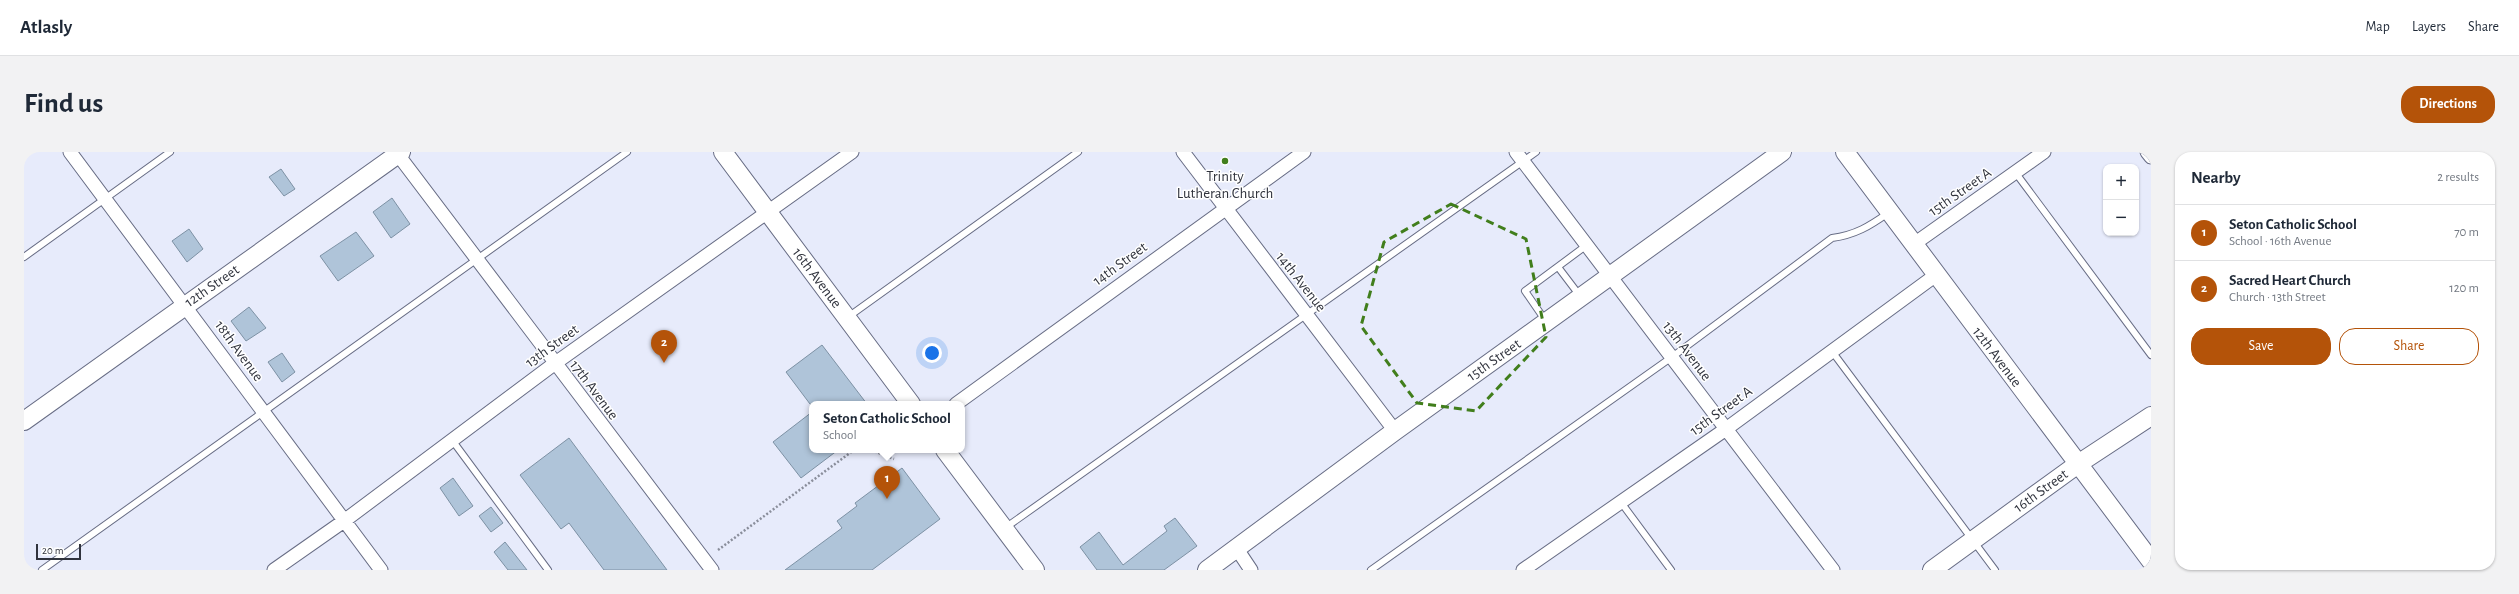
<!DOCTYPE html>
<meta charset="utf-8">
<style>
:root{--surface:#fff;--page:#f2f2f3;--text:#1f2937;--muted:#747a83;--line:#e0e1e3;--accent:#b45309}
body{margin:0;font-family:"Alegreya Sans",sans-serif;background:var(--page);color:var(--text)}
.controls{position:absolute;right:12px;top:12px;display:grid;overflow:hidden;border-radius:8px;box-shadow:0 1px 3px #0004}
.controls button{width:36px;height:36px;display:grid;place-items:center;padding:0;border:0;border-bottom:1px solid var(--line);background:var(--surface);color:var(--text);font:20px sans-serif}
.scale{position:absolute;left:12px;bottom:10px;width:45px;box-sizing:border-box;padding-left:4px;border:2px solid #30333d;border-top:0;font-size:11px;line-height:14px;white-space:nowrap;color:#30333d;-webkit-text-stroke:3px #fff;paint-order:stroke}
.you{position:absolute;left:908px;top:201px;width:14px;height:14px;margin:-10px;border:3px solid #fff;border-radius:50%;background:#1a73e8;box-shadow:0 0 0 6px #1a73e833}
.badge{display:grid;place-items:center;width:26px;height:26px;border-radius:50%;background:var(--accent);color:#fff;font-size:13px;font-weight:700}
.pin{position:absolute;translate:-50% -33px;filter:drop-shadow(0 1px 2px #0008)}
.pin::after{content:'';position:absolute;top:21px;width:14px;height:12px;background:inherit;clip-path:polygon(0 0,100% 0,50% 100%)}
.popup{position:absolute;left:785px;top:249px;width:156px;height:52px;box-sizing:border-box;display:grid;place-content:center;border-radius:8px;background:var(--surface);filter:drop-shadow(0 1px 3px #0005);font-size:13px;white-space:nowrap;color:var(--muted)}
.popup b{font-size:15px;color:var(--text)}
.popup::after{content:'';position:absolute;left:50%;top:100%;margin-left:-8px;border:8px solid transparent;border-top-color:var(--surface)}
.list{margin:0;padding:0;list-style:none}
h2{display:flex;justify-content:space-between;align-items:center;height:52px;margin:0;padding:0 16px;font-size:17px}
h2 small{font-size:13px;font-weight:400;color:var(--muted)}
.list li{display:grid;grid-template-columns:26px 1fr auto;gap:12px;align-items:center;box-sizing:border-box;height:56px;padding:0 16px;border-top:1px solid var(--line)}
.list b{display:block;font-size:15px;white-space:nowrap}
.list p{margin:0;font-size:13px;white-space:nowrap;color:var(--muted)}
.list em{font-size:13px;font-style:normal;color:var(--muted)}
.actions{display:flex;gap:8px;padding:12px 16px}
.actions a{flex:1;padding:9px 0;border:1px solid var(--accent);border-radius:16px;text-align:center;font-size:14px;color:var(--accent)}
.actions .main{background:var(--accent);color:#fff}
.map{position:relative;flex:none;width:2127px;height:418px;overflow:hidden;border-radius:16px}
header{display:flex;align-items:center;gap:24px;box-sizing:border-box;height:56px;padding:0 20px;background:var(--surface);border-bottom:1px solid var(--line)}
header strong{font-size:19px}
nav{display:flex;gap:22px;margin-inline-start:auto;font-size:14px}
.intro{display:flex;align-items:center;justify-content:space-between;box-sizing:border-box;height:96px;padding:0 24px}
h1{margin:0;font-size:28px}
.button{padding:10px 18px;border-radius:16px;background:var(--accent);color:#fff;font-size:14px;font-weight:700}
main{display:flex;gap:24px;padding:0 24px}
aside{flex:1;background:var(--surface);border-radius:16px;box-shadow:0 1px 3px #0004}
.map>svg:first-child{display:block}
.building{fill:#afc4d9;stroke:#7d91a4}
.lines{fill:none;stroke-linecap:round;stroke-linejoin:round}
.lane-casing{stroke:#686d85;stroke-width:8}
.street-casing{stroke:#686d85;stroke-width:15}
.secondary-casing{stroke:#686d85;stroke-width:20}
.path{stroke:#8a8e9b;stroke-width:2.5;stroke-dasharray:2 2;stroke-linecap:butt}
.lane{stroke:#fff;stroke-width:6}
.street{stroke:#fff;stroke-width:13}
.secondary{stroke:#fff;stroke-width:18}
.marked{fill:none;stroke:#417e1c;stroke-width:3;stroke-dasharray:8 5;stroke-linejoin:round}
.poi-dot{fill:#417e1c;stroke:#fff;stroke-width:1.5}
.labels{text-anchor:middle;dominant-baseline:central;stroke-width:3;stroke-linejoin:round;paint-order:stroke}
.poi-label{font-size:15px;fill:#30333d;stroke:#fff}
.street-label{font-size:15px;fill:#30333d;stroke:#fff}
</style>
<header>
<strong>Atlasly</strong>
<nav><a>Map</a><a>Layers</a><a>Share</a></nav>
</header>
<div class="intro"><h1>Find us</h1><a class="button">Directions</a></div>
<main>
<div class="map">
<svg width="2127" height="418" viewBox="0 0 2127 418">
<rect width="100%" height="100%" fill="#e7ebfb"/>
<path class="building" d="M257 17 271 37 260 44 245 25Z
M368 46 386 72 367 86 349 60Z
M165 77 179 97 163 110 148 89Z
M332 80 350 104 314 129 296 104Z
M225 155 242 176 222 189 207 169Z
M798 193 843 252H786L762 220Z
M258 201 271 220 258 230 244 210Z
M788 260V298H814L777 326 749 290Z
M545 286 643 418H580L545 371 537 377 496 323Z
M878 316 916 367 848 418H761L818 376 813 369 833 354 831 351Z
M429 326 449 354 435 364 416 336Z
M467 355 479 371 467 380 455 364Z
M1151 366 1173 394 1140 418H1073L1056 395 1075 380 1099 413 1143 379 1140 374Z
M481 390 503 418H484L470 400Z"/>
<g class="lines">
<g class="lane-casing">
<path id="lane" d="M1991 20 2127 203
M0 105 146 0
M1534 115 1556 144
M824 165 1054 0
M1521 168 1501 139 1563 93
M1807 198 1971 418
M428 288 524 418
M1596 349 1647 418
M981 376 1512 0
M18 418 603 0
M1347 418 1648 205 1808 86C1831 83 1846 74 1864 61"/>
</g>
<g class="street-casing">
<path id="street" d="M46 0 357 418
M372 0 688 418
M1159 0 1371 279
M1492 0 1809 418
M2123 0 2127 5
M1890 92 2020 0
M932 252 1280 0
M1213 397 1227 418
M250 418 320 369 530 212 828 0
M1499 418 1702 277 1912 123"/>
</g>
<g class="secondary-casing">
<path id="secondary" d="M699 0 887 252
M1821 0 2127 409
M0 269 377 0
M921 298 1011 418
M1183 418 1371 279 1758 0
M1908 418 2054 312 2127 264"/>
</g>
<path class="path" d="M847 298 870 307
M694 398 830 298"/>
<use href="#lane" class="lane"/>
<use href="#street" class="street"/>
<use href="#secondary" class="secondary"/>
</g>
<path class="marked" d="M1427 52 1502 87 1522 185 1452 259 1393 251 1337 174 1360 90Z"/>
<circle class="poi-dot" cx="1201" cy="9" r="4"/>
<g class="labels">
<g class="poi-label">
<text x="1201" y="24">Trinity<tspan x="1201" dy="17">Lutheran Church</tspan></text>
</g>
<g class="street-label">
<text transform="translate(1936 40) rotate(-35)">15th Street A</text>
<text transform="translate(1096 112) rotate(-36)">14th Street</text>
<text transform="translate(793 126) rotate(53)">16th Avenue</text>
<text transform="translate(1277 130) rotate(52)">14th Avenue</text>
<text transform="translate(188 134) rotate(-35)">12th Street</text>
<text transform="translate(528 194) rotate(-36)">13th Street</text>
<text transform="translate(215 199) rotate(54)">18th Avenue</text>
<text transform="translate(1663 199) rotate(53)">13th Avenue</text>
<text transform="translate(1973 205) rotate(53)">12th Avenue</text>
<text transform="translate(1470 208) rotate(-35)">15th Street</text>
<text transform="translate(570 238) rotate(53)">17th Avenue</text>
<text transform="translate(1697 259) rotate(-36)">15th Street A</text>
<text transform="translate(2017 339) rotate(-36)">16th Street</text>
</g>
</g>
</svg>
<div class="controls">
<button>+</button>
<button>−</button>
</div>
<div class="scale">20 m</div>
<div class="you"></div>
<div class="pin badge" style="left:863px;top:347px">1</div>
<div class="popup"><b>Seton Catholic School</b>School</div>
<div class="pin badge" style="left:640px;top:211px">2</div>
</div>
<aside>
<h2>Nearby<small>2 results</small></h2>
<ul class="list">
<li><span class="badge">1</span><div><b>Seton Catholic School</b><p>School · 16th Avenue</p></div><em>70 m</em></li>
<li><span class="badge">2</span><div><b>Sacred Heart Church</b><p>Church · 13th Street</p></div><em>120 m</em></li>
</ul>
<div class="actions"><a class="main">Save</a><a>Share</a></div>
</aside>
</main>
